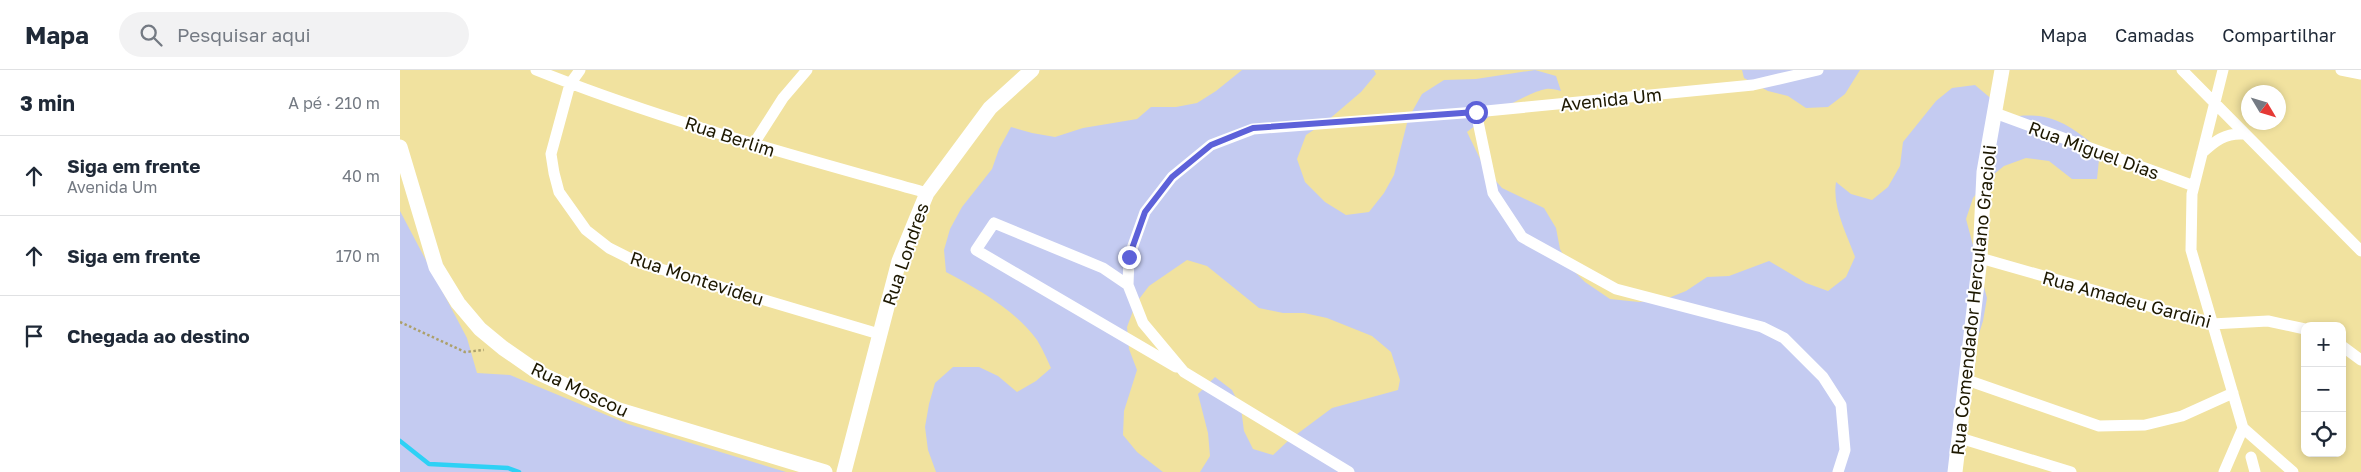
<!DOCTYPE html>
<html lang="pt">
<meta charset="utf-8">
<style>
:root{--surface:#fff;--page:#f2f2f3;--text:#1f2937;--muted:#747a83;--line:#e0e1e3}
body{margin:0;font-family:"Golos Text",sans-serif;background:var(--page);color:var(--text)}
.controls{position:absolute;right:15px;bottom:15px;display:grid;overflow:hidden;border-radius:10px;box-shadow:0 2px 8px #0003}
.controls button{width:45px;height:45px;display:grid;place-items:center;padding:0;border:0;border-bottom:1px solid var(--line);background:var(--surface);color:var(--text);font:25px sans-serif}
.compass{position:absolute;left:1841px;top:15px;width:45px;height:45px;border-radius:50%;background:var(--surface);box-shadow:0 2px 8px #0003;rotate:128deg}
.stop{position:absolute;width:15px;height:15px;margin:-11px;border:4px solid #5d61d9;border-radius:50%;background:#fff}
.stop.end{background:#5d61d9;border-color:#fff;box-shadow:0 1px 5px #0008}
.list{margin:0;padding:0;list-style:none}
h2{display:flex;justify-content:space-between;align-items:center;height:65px;margin:0;padding:0 20px;font-size:21px}
h2 small{font-size:16px;font-weight:400;color:var(--muted)}
.list li{display:grid;grid-template-columns:32px 1fr auto;gap:15px;align-items:center;box-sizing:border-box;height:80px;padding:0 20px;border-top:1px solid var(--line)}
.list b{display:block;font-size:19px;white-space:nowrap}
.list p{margin:0;font-size:16px;white-space:nowrap;color:var(--muted)}
.list em{font-size:16px;font-style:normal;color:var(--muted)}
.icon{flex:none;width:28px;height:28px;fill:none;stroke:currentColor;stroke-width:2;stroke-linecap:round;stroke-linejoin:round}
.map{position:relative;flex:none;width:1961px;height:402px;overflow:hidden}
header{display:flex;align-items:center;gap:30px;box-sizing:border-box;height:70px;padding:0 25px;background:var(--surface);border-bottom:1px solid var(--line)}
header strong{font-size:24px}
nav{display:flex;gap:28px;margin-inline-start:auto;font-size:18px}
.search{width:350px;height:45px;background:var(--page);display:flex;align-items:center;gap:12px;box-sizing:border-box;padding:0 18px;border-radius:28px;color:var(--muted);font-size:19px}
main{display:flex}
aside{flex:1;background:var(--surface)}
.map>svg:first-child{display:block}
.green{fill:#c4cbf1}
.lines{fill:none;stroke-linecap:round;stroke-linejoin:round}
.stream{stroke:#2ed1f5;stroke-width:4.5}
.path{stroke:#aca06b;stroke-width:2.5;stroke-dasharray:2.5 2.5;stroke-linecap:butt}
.street{stroke:#fff;stroke-width:11}
.secondary{stroke:#fff;stroke-width:15}
.route{stroke:#5d61d9;stroke-width:6}
.labels{text-anchor:middle;dominant-baseline:central;stroke-width:4;stroke-linejoin:round;paint-order:stroke}
.street-label{font-size:18px;fill:#1d1800;stroke:#fff}
</style>
<header>
<strong>Mapa</strong>
<div class="search"><svg class="icon" aria-label="search" viewBox="0 0 24 24"><circle cx="10" cy="10" r="6"/><path d="M15 15l6 6"/></svg>Pesquisar aqui</div>
<nav><a>Mapa</a><a>Camadas</a><a>Compartilhar</a></nav>
</header>
<main>
<aside>
<h2>3 min<small>A pé · 210 m</small></h2>
<ul class="list">
<li><svg class="icon" aria-label="ahead" viewBox="0 0 24 24"><path d="M12 20V5M6 11l6-6 6 6"/></svg><div><b>Siga em frente</b><p>Avenida Um</p></div><em>40 m</em></li>
<li><svg class="icon" aria-label="ahead" viewBox="0 0 24 24"><path d="M12 20V5M6 11l6-6 6 6"/></svg><div><b>Siga em frente</b></div><em>170 m</em></li>
<li><svg class="icon" aria-label="arrive" viewBox="0 0 24 24"><path d="M6 21V4h12l-3 4 3 4H6"/></svg><div><b>Chegada ao destino</b></div></li>
</ul>
</aside>
<div class="map">
<svg width="1961" height="402" viewBox="0 0 1961 402">
<rect width="100%" height="100%" fill="#f1e29f"/>
<path class="green" d="M842 0H974L976 4 961 22 927 51 906 65 897 89 905 112 925 132 946 145 969 142 984 123 994 105 1008 49 1022 24 1044 10 1076 9 1135 0 1156 6 1161 21C1157 20 1150 18 1146 19 1128 22 1082 50 1067 62L1084 97 1102 118 1144 138 1156 158 1160 179 1170 197 1185 212 1210 229 1239 232 1266 229 1286 221 1307 207 1329 206 1369 191 1406 213 1428 221 1446 207 1455 187C1447 164 1432 137 1436 112L1451 124 1472 130 1488 117 1500 96 1503 72 1536 31 1552 18 1575 15 1594 31 1607 47C1617 46 1629 45 1639 46 1663 49 1682 65 1700 80L1697 109H1672L1649 91 1626 88 1604 96 1588 109 1573 128 1566 149 1587 228 1583 251 1562 317 1548 402H800L810 386 808 363 798 324 815 307 832 320 841 338 844 361 853 379 873 385 889 370 932 338 998 320 1000 310 991 282 972 266 927 248 904 243H883L859 238 807 196 787 190 749 216 736 233 727 257 729 279 737 300 724 341 723 365 737 382 763 402H536L528 380 525 357 529 334 535 313 553 297H579L598 306 617 322 636 311 651 298C647 289 642 278 637 270 614 239 579 220 546 202L544 180 550 159 562 137 592 99 599 79 611 57 632 63 655 67 683 58 737 49 751 37H776L797 33 816 21Z
M1342 0H1460L1445 24 1428 37 1406 38 1388 26 1368 21 1344 8Z
M0 141 67 268 77 303 110 305 228 354 386 402H0Z"/>
<g class="lines">
<path class="stream" d="M0 371 29 394 108 398 119 402"/>
<path class="path" d="M0 252 65 282 84 280"/>
<path class="street" d="M136 0C263 51 396 86 527 123
M180 0 170 14 151 84 154 103 159 122 186 160 209 178 237 192 479 264
M1782 0 1961 181
M1823 0 1792 124 1791 180 1843 358 1824 402
M1941 0 1961 4
M1076 42 1093 123 1122 167 1216 219 1362 257 1384 268 1423 307 1441 335 1445 380 1438 402
M1595 43 1794 116
M353 75 383 28 407 0
M1802 83C1815 71 1825 63 1843 64
M1580 188 1812 254 1868 251 1905 259
M728 215 703 198 594 153 576 180 776 297
M1942 276 1961 290
M1567 310 1699 356 1745 355 1782 346 1833 323
M1843 358 1893 402
M1560 368 1671 402
M1851 387 1855 402
M949 402 784 302 743 253 728 215 729 187 745 142 772 107 811 75 853 59 1076 42 1353 15 1418 0"/>
<path class="secondary" d="M0 77 36 197 58 233 80 259 103 278 139 303 219 340 425 402
M444 402 499 191 527 123 590 38 632 0
M1555 402 1580 188 1584 102 1602 0"/>
</g>
<g class="lines">
<path class="route" d="M729 187 745 142 772 107 811 75 853 58 1076 42"/>
</g>
<g class="labels">
<g class="street-label">
<text transform="translate(1211 29) rotate(-6)">Avenida Um</text>
<text transform="translate(330 66) rotate(18)">Rua Berlim</text>
<text transform="translate(1694 80) rotate(20)">Rua Miguel Dias</text>
<text transform="translate(505 184) rotate(-71)">Rua Londres</text>
<text transform="translate(297 208) rotate(18)">Rua Montevideu</text>
<text transform="translate(1727 229) rotate(15)">Rua Amadeu Gardini</text>
<text transform="translate(1573 230) rotate(-84)">Rua Comendador Herculano Gracioli</text>
<text transform="translate(180 319) rotate(25)">Rua Moscou</text>
</g>
</g>
</svg>
<div class="controls">
<button>+</button>
<button>−</button>
<button><svg class="icon" aria-label="locate" viewBox="0 0 24 24"><circle cx="12" cy="12" r="6"/><path d="M12 2v4M12 18v4M2 12h4M18 12h4"/></svg></button>
</div>
<svg class="compass" viewBox="-18 -18 36 36"><path d="M0-13l5 13h-10z" fill="#e53935"/><path d="M0 13l5-13h-10z" fill="#747a83"/></svg>
<div class="stop" style="left:1076px;top:42px"></div>
<div class="stop end" style="left:729px;top:187px"></div>
</div>
</main>
